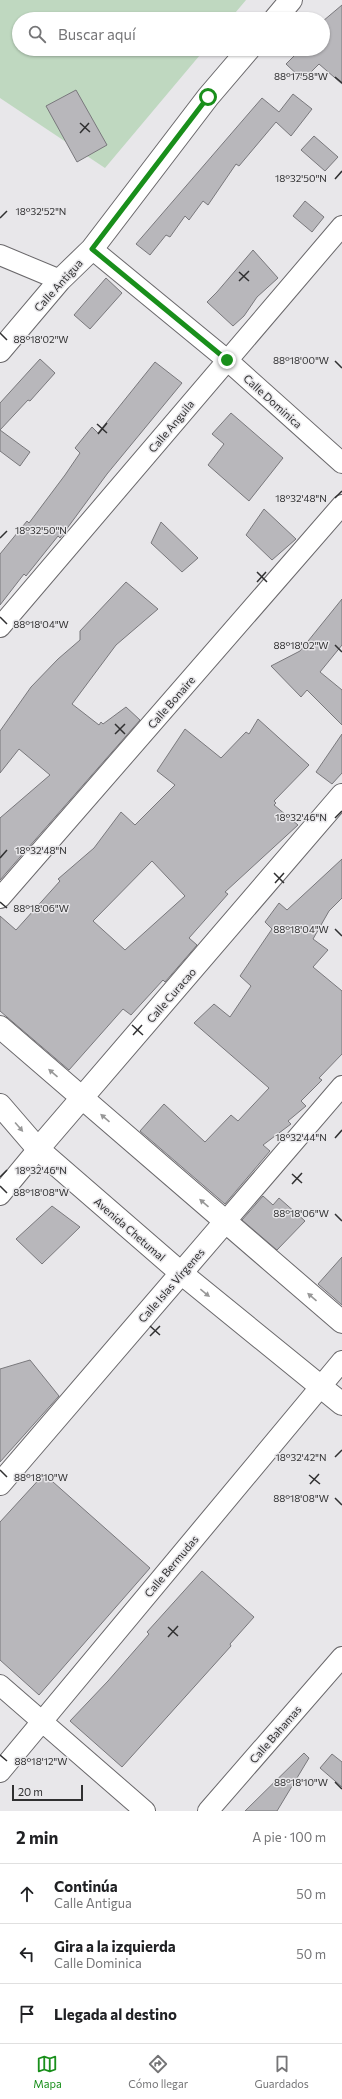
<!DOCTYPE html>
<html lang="es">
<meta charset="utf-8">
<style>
:root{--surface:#fff;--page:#f6f6f6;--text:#202124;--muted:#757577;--line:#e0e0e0;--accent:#198f1b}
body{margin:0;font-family:Commissioner,sans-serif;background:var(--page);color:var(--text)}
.scale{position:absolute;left:12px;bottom:10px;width:71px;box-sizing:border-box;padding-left:4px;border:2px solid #303031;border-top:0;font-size:11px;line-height:14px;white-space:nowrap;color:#303031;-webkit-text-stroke:3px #e8e7ea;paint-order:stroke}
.stop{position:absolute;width:12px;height:12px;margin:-9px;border:3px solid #198f1b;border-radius:50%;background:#fff}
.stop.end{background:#198f1b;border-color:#fff;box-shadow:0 1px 4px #0008}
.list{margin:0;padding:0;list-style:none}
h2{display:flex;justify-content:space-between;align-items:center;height:52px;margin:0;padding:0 16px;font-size:17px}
h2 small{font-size:13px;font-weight:400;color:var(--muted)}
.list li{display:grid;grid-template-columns:26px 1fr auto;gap:12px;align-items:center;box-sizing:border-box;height:60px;padding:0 16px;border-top:1px solid var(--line)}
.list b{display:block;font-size:15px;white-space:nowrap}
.list p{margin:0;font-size:13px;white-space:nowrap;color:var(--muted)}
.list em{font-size:13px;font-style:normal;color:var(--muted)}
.icon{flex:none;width:22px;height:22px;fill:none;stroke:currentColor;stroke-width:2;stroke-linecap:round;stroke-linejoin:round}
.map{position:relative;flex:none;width:342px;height:1811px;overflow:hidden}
.search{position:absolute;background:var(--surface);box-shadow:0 1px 3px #0004;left:12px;right:12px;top:12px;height:44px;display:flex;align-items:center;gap:10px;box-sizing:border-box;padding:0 14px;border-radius:22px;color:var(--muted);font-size:15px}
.sheet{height:232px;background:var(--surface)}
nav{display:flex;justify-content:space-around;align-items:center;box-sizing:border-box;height:56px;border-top:1px solid var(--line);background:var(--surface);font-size:11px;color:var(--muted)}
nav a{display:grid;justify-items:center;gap:2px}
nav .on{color:var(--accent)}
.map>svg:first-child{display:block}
.green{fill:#bfd8c0}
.building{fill:#b8b7bb;stroke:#79787c;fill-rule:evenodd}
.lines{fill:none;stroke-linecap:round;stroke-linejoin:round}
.street-casing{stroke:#6a686b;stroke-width:22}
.secondary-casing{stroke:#6a686b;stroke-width:24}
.street{stroke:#fff;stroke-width:20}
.secondary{stroke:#fff;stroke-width:22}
.oneway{fill:#989898}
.route{stroke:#198f1b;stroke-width:5}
.ticks{fill:none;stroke:#303031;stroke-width:1.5}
.labels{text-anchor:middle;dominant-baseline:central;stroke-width:3;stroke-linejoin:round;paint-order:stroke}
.street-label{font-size:11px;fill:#303031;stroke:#e8e7ea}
.ticks-label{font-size:10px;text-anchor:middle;fill:#303031;stroke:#e8e7ea;stroke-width:3;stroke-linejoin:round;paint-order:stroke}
</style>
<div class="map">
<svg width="342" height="1811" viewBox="0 0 342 1811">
<rect width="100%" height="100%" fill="#e8e7ea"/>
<path class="green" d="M0 0H246L230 19H19V49H205L105 168 0 98Z"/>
<path class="building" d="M342 5V84L319 64 303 80 286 64 301 49H323V21Z
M76 90 107 145 77 162 46 106Z
M293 94 312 109 291 136 276 122 239 166 236 164 208 205 203 201 189 220 185 216 170 237 166 235 150 255 136 244 262 98 279 112Z
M314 136 338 157 325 171 301 150Z
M305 201 324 217 312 232 293 216Z
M253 250 278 278 257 297 244 316 233 326 207 302 217 292Z
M106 278 122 293 90 329 74 315Z
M40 359 55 373 30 401 28 400 0 430 30 452 20 466 0 451V403Z
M155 362 182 383 107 474 60 538 58 536 26 576 24 574 0 605V554L27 521 29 523 65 475 80 453 75 448 92 427 98 433Z
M231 413 283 458 249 501 208 465 224 444 212 434Z
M264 509 296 539 272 560 246 535Z
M161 522 198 558 182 572 151 543Z
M126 582 158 609 116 645 72 704 99 725 101 722 103 724 126 707 140 720 0 880V818L50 775 19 749 0 773V731L31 687 58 659 80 640V631Z
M342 599V645L320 672 342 690V725L307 690 301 697 271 666 300 651Z
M258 719 309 765 274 801 276 803 274 805 298 825 225 892 228 894 189 938 197 945 165 982 163 980 131 1015 123 1009 69 1070 0 1011V916L16 930 60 881 58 879 94 848 121 812 135 825 175 785 157 771 185 729 221 758 246 732 249 734ZM152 861 185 896 125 950 93 921Z
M342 734V773L332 784 316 772Z
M342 859V898L329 911 313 939 328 950 313 967 342 991V1054L319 1078 322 1080 301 1101 306 1106 288 1121 291 1124 263 1145 270 1151 225 1204 140 1131 164 1104 205 1142 231 1115 238 1121 269 1088 194 1023 214 1004 230 1017 251 986 240 976 272 929 265 922 279 903 287 910Z
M263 1196 273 1205 279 1198 305 1221 277 1250 242 1220Z
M52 1206 80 1227 42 1264 16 1239Z
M342 1257V1305L318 1284Z
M30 1360 59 1396 0 1462V1369Z
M44 1474 150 1568 39 1695 0 1660V1522Z
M202 1571 254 1617 230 1644 231 1646 122 1767 70 1721 108 1681 149 1634 147 1632Z
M304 1753 309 1758 277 1811H245Z
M332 1754 342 1762V1787L320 1768Z"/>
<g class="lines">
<g class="street-casing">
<path id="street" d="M92 249 227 360 342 463
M0 255 60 280
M0 627 342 226
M0 898 342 505
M0 1195 38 1149
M225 1222 342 1086
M0 1685 145 1811
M0 1772 342 1361
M208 1811 342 1657"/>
</g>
<g class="secondary-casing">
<path id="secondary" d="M275 19 291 0
M0 351 60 280 92 249 208 97 249 49
M0 1027 342 1322
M0 1105 38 1149 181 1273 342 1404
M38 1149 342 795
M0 1484 225 1222"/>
</g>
<use href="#street" class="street"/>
<use href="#secondary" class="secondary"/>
</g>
<defs><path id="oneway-solid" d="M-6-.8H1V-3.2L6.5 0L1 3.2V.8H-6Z"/></defs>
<g class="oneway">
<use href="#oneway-solid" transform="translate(53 1073) rotate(-139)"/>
<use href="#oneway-solid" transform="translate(105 1118) rotate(-139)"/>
<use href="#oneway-solid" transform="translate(19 1127) rotate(49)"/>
<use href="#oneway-solid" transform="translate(204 1203) rotate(-139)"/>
<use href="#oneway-solid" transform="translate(205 1293) rotate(39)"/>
<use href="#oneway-solid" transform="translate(312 1297) rotate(-139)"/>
</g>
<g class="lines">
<path class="route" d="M208 97 92 249 227 360"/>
</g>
<path class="ticks" d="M335 77 342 83M80 123 90 132M80 133 89 123M335 179 342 171M0 218 7 211M239 272 249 281M239 281 249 271M0 333 7 340M335 361 342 368M97 424 107 433M98 434 107 423M335 498 342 491M0 538 7 531M257 572 267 582M257 582 266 572M0 617 7 624M335 645 342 652M115 724 125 734M115 734 125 724M335 818 342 811M0 858 7 850M274 873 284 883M275 883 284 873M0 902 7 908M335 929 342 936M132 1025 143 1035M133 1035 142 1025M335 1138 342 1130M292 1174 302 1183M0 1177 7 1170M292 1184 302 1173M0 1186 7 1193M335 1214 342 1221M150 1326 160 1335M150 1336 160 1326M335 1457 342 1450M0 1470 7 1477M309 1475 320 1484M310 1484 319 1474M335 1498 342 1505M168 1627 178 1636M168 1637 178 1626M0 1755 7 1761M335 1782 342 1789"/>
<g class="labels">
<g class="street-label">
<text transform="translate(58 285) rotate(-48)">Calle Antigua</text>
<text transform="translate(273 401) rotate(42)">Calle Dominica</text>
<text transform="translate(171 426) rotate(-50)">Calle Anguila</text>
<text transform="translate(171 702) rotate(-49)">Calle Bonaire</text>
<text transform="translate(171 995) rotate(-49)">Calle Curacao</text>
<text transform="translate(130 1229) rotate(41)">Avenida Chetumal</text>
<text transform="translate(171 1285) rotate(-49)">Calle Islas Vírgenes</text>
<text transform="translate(171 1566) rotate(-50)">Calle Bermudas</text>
<text transform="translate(275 1734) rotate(-49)">Calle Bahamas</text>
</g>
</g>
<g class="ticks-label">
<text x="301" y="80">88°17'58"W</text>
<text x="301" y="182">18°32'50"N</text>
<text x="41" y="215">18°32'52"N</text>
<text x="41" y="343">88°18'02"W</text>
<text x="301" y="364">88°18'00"W</text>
<text x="301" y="502">18°32'48"N</text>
<text x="41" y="534">18°32'50"N</text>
<text x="41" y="628">88°18'04"W</text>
<text x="301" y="649">88°18'02"W</text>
<text x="301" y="821">18°32'46"N</text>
<text x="41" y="854">18°32'48"N</text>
<text x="41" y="912">88°18'06"W</text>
<text x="301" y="933">88°18'04"W</text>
<text x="301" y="1141">18°32'44"N</text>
<text x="41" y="1174">18°32'46"N</text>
<text x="41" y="1196">88°18'08"W</text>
<text x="301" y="1217">88°18'06"W</text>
<text x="301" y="1461">18°32'42"N</text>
<text x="41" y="1481">88°18'10"W</text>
<text x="301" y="1502">88°18'08"W</text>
<text x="41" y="1765">88°18'12"W</text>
<text x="301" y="1786">88°18'10"W</text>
</g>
</svg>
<div class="scale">20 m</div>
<div class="stop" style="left:208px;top:97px"></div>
<div class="stop end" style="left:227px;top:360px"></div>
<div class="search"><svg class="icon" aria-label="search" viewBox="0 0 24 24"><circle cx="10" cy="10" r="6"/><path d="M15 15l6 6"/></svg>Buscar aquí</div>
</div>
<section class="sheet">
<h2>2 min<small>A pie · 100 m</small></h2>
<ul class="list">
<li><svg class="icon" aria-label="ahead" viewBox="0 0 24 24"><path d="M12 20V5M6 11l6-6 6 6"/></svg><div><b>Continúa</b><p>Calle Antigua</p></div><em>50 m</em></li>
<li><svg class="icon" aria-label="left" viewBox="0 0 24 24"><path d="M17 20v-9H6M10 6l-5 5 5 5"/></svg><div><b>Gira a la izquierda</b><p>Calle Dominica</p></div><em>50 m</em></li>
<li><svg class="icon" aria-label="arrive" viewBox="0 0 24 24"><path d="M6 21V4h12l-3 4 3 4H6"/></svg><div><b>Llegada al destino</b></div></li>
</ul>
</section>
<nav>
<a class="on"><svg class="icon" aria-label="map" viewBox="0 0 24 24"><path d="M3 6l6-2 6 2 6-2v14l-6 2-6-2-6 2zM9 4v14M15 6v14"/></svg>Mapa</a>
<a><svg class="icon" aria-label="directions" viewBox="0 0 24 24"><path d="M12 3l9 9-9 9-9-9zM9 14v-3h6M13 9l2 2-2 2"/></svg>Cómo llegar</a>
<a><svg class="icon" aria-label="saved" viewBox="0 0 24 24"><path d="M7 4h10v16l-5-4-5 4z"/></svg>Guardados</a>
</nav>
